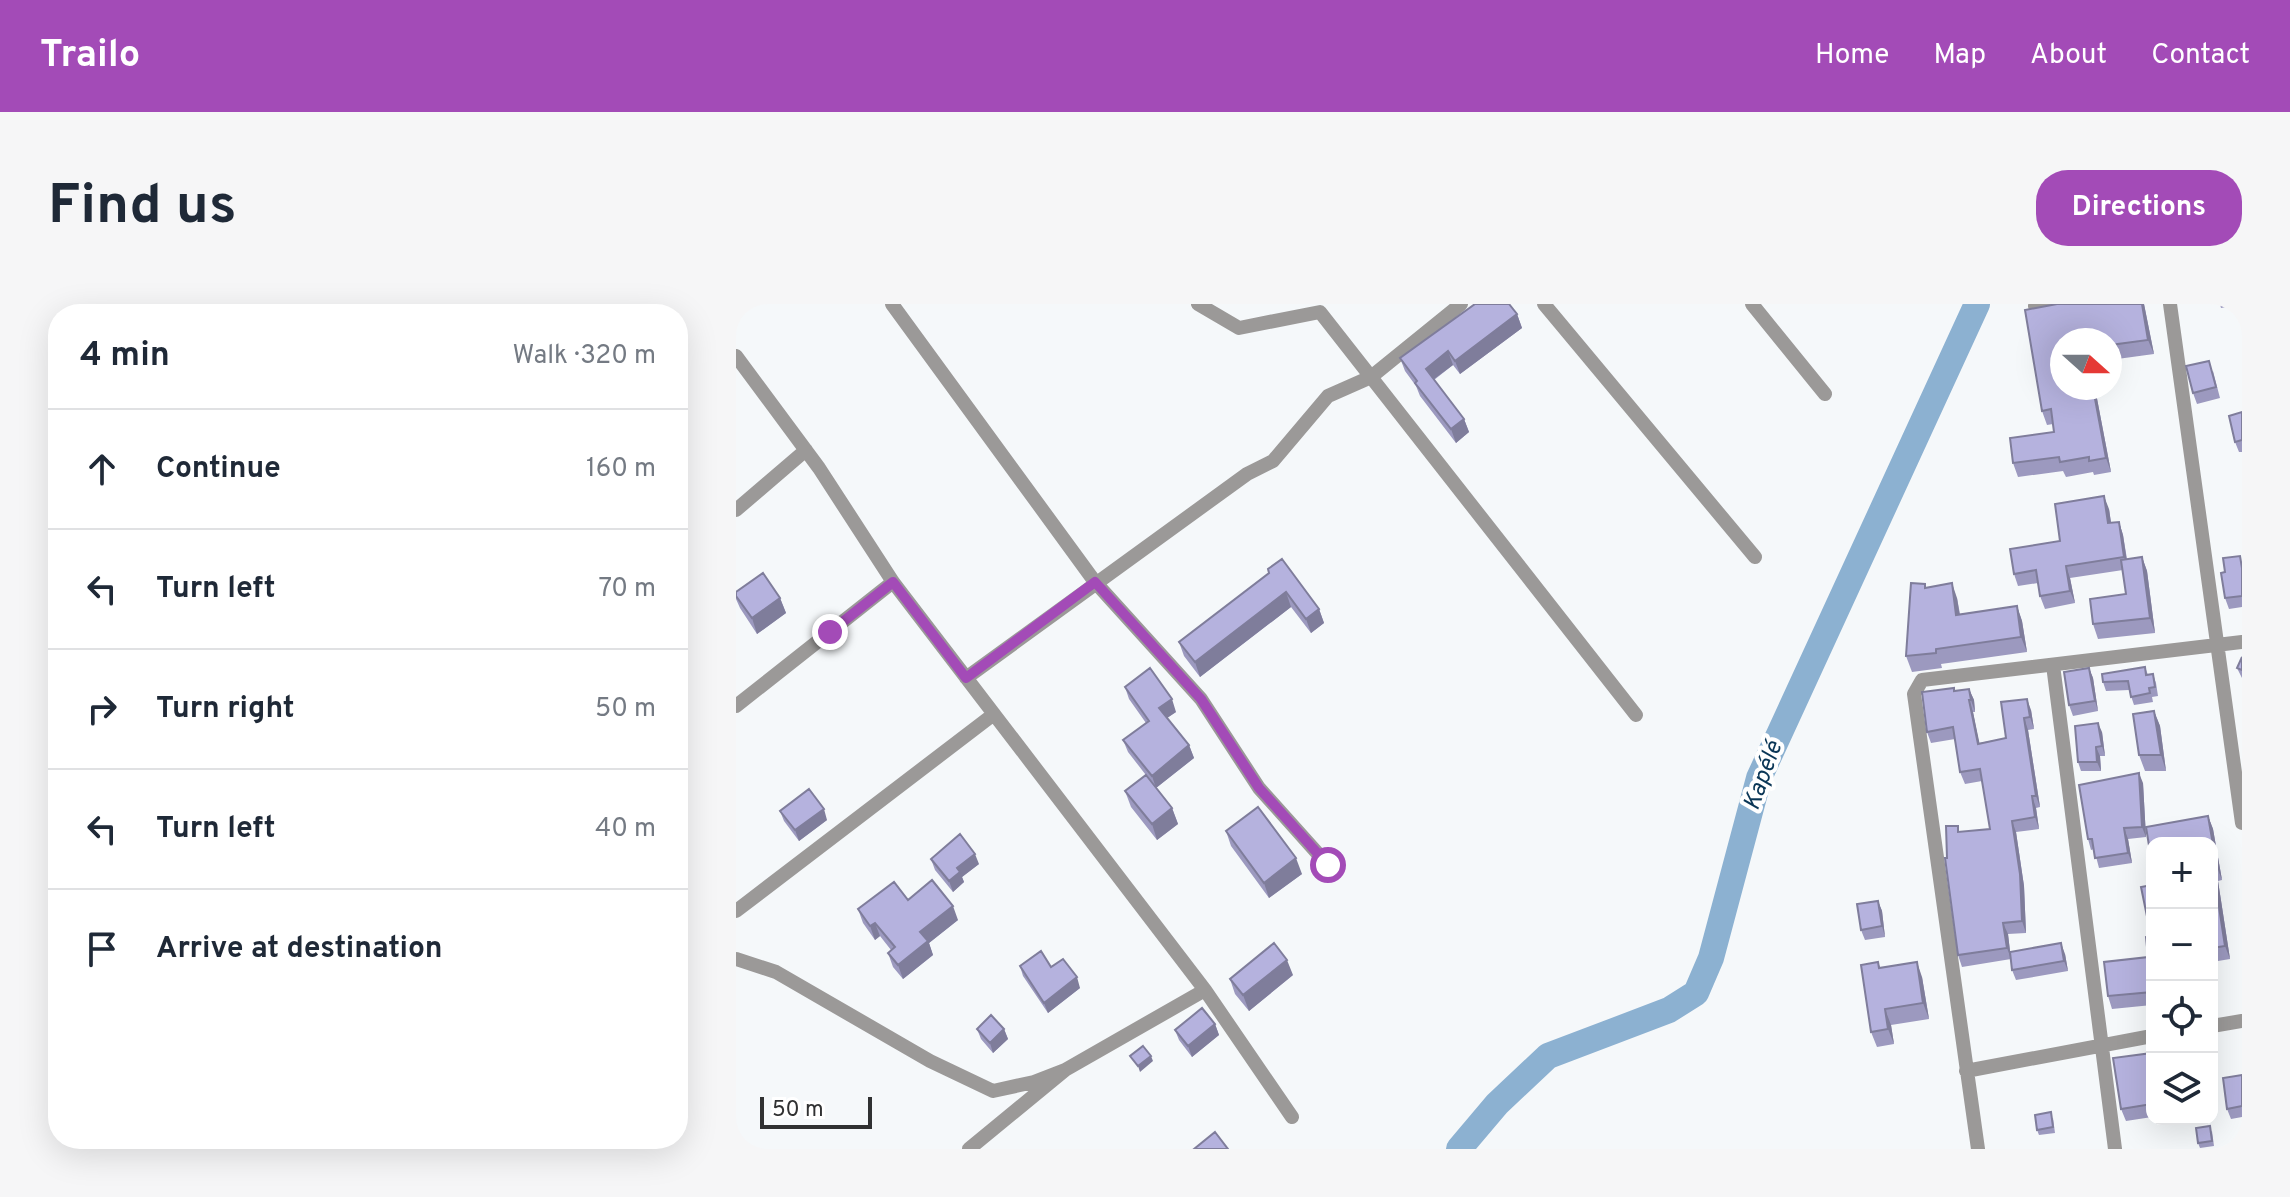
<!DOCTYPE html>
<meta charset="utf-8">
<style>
:root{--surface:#fff;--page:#f6f6f7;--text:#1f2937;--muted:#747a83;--line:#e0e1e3;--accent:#a34bb7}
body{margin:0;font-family:Overpass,sans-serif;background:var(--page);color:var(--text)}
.controls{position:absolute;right:24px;bottom:24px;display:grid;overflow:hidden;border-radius:16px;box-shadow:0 8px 32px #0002}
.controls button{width:72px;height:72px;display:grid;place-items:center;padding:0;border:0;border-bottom:2px solid var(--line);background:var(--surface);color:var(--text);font:40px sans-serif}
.compass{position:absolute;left:1314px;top:24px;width:72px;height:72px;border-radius:50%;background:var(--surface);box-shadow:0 8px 32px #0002;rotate:111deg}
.scale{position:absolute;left:24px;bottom:20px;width:112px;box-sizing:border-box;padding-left:8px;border:4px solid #303132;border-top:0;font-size:22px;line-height:28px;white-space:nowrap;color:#303132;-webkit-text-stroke:6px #fff;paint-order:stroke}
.stop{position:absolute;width:24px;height:24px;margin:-18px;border:6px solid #a34bb7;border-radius:50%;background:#fff}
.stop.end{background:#a34bb7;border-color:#fff;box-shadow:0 2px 8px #0008}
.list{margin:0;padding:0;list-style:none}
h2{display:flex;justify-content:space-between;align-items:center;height:104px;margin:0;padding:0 32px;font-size:34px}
h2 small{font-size:26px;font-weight:400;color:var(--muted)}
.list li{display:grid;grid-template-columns:52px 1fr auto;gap:24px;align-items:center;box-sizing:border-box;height:120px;padding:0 32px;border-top:2px solid var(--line)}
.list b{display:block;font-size:30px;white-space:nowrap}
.list em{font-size:26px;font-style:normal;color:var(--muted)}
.icon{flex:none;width:44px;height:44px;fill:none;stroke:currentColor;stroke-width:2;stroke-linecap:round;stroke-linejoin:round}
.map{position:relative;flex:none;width:1506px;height:845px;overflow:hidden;border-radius:32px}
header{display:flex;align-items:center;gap:48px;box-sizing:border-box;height:112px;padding:0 40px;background:var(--accent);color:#fff}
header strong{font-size:38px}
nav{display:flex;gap:44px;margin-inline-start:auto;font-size:28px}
.intro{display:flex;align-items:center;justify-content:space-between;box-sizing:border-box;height:192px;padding:0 48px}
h1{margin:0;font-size:56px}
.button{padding:20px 36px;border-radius:32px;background:var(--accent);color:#fff;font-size:28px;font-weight:700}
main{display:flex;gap:48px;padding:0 48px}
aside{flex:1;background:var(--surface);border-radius:32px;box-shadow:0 8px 32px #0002}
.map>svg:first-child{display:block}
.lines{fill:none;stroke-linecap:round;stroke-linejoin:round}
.river{stroke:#8cb1d1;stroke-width:26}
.street{stroke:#9b9998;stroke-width:14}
.wall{fill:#9c99bf}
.shaded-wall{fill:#7f7d9b}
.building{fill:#b5b2de;stroke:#7f7d9b;stroke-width:2}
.route{stroke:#a34bb7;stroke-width:10}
.labels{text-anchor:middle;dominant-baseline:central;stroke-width:8;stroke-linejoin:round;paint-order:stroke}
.water-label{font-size:24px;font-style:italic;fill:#0a3656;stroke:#fff}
</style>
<header>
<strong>Trailo</strong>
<nav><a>Home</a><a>Map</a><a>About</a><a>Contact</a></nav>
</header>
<div class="intro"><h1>Find us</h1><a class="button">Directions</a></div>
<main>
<aside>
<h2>4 min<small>Walk · 320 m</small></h2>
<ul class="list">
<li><svg class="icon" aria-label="ahead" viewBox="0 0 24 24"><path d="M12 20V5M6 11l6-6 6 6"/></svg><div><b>Continue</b></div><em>160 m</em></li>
<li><svg class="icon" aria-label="left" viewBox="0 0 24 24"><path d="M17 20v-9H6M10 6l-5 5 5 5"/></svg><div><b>Turn left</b></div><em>70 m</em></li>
<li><svg class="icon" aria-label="right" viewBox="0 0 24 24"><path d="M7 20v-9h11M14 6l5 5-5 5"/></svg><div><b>Turn right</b></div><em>50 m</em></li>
<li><svg class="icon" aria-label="left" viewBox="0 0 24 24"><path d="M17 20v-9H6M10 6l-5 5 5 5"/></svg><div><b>Turn left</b></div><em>40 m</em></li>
<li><svg class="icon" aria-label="arrive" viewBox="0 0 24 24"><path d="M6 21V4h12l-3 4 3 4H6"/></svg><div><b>Arrive at destination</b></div></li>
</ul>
</aside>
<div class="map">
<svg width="1506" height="845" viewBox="0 0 1506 845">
<rect width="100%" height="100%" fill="#f5f8fa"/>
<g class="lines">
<path class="river" d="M723 845 761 800 812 752 933 706 960 689 975 654 1023 474 1241 0"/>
<path class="street" d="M156 0 359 278 465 395 523 484 592 561
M462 0 503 24 584 8 900 411
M808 0 1019 253
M1016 0 1089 90
M1434 0 1506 519
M1299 2 1310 0
M0 52 83 164 157 278 469 686 556 813
M0 206 70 146
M1317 361 1379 845
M230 374 511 170 537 157 592 92 635 73 725 0
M0 402 157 278
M0 607 258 410
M0 655 40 668 194 757 257 787 298 778 329 766
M1476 722 1506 717
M1230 767 1416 732
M233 845 329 766 469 686
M1242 845 1178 390 1186 376 1506 338"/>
</g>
<path class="wall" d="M1321 0H1408L1418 50 1374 56V36H1326L1359 84 1375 168 1358 171 1357 168 1330 173 1327 167 1282 173 1277 159 1318 128 1317 120 1311 121 1306 107Z
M1484 0H1506L1485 4Z
M781 10 786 24 724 70 717 61 698 76 728 115 733 128 720 139 684 92 680 82 669 67 664 54Z
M1477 67 1484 94 1461 100 1457 89Z
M1506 108V148H1503L1499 138Z
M1373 205 1375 219 1383 218 1387 231 1391 255 1406 253 1411 267 1419 329 1362 335 1357 320 1390 290 1387 266 1334 274 1339 299 1309 305 1304 292 1302 279 1282 282 1278 270Z
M1506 257V303L1493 305 1489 294Z
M533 269 583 305 588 319 575 329 555 303 464 373 448 352 443 338Z
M1190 283 1221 294 1224 310 1281 302 1286 317 1291 348 1205 360 1206 364 1176 368 1170 352Z
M0 288 44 294 50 309 21 330 4 304 0 295Z
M1506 353V374L1501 364Z
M1409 363 1412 371 1417 370 1420 379 1422 392 1416 393 1417 398 1398 401 1393 386 1370 387 1367 378Z
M1353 364 1357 374 1362 407 1337 412 1333 401Z
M389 383 440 408 431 414 453 441 458 454 420 484 392 448 387 436 410 419 393 395Z
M1233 385 1238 396 1239 408H1237L1243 439 1270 434 1295 406 1298 425 1292 426 1304 503 1300 504 1303 525 1280 528 1288 582 1290 629 1272 630 1274 648 1329 650 1332 667 1280 676 1276 666 1275 655 1226 663 1222 651 1211 554 1224 528 1254 525 1246 477 1229 480 1224 468 1219 435 1195 439 1191 428 1219 387Z
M1418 407 1424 422 1430 467H1409L1403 451Z
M1366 428 1369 452H1364L1365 467H1345L1342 458Z
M1407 479 1410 533 1392 535 1396 559 1363 564 1358 545 1355 546 1352 535Z
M389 487 436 504 442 520 421 536 395 503Z
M44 507 91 516 63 537 48 517Z
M1472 512 1477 525 1486 576 1482 577 1494 655 1476 658V539Z
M490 527 566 570 533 594 495 542Z
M195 555 243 560 226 573 228 578 217 588 199 566Z
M1416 581V701L1376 705 1372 692 1412 653 1415 632Z
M172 596 222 616 193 639 197 651 167 675 157 663 152 649 155 646 144 632 139 636 127 619 122 605Z
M1142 597 1146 607 1149 633 1129 636 1125 626Z
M1142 658 1144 663 1186 673 1193 715 1155 721 1158 740 1141 743 1135 728Z
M284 662 315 663 344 684 312 709 287 672Z
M557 671 513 707 499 690 494 675Z
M479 720 483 731 456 753 443 736 439 726Z
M241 725H268L272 735 257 749 245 735Z
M1416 749V813L1390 817 1385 805Z
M1506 771V813L1495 815 1491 805Z
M1317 814 1319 829 1303 831 1301 826Z
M1476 827 1478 842 1464 844 1462 839Z"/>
<path class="shaded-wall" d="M1406 0H1408L1418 50 1412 36Z
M781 10 786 24 724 70 719 57Z
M712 47 717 61 694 78 690 65Z
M1357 84H1359L1375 168 1370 154Z
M728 115 733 128 720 139 715 125Z
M1368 192 1373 205 1377 232 1372 219Z
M1383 218 1387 231 1392 265 1388 253Z
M1406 253 1411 267 1419 329 1414 314Z
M1330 262 1334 274 1339 299 1334 287Z
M1216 279 1221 294 1226 326 1220 311Z
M550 288 555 303 464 373 459 358Z
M44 294 50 309 21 330 16 314Z
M1281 302 1286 317 1291 348 1285 333Z
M583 305 588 319 575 329 570 315Z
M1353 364 1357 374 1362 407 1359 397Z
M1233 385 1238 396 1239 408 1235 396Z
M436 395 440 408 428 416 423 404Z
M1291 395 1295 406 1298 425 1294 413Z
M1233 396 1237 408 1246 451 1242 440Z
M1418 407 1424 422 1430 467 1425 451Z
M1288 414 1292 426 1304 503 1300 492Z
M1362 419 1366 428 1369 452 1366 442Z
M453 441 458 454 420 484 416 472Z
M1360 443 1364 452 1365 467 1361 458Z
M1403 469 1407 479 1410 533 1406 523Z
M1296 492 1300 504 1303 525 1299 513Z
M436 504 442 520 421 536 416 520Z
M88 505 91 516 63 537 59 526Z
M1472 512 1477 525 1486 576 1481 563Z
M1276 517 1280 528 1288 582 1290 629 1286 617Z
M1388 524 1392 535 1396 559 1392 549Z
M239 550 243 560 226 573 228 578 217 588 213 577 221 564Z
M560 554 566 570 533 594 528 579Z
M1477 564 1482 577 1494 655 1489 642Z
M1142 597 1146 607 1149 633 1146 622Z
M217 602 222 616 193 639 197 651 167 675 162 661 184 628Z
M139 619 144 632 139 636 134 622Z
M1267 619 1272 630 1275 655 1271 644Z
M1325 639 1329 650 1332 667 1328 657Z
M551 656 557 671 513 707 507 691Z
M1181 658 1186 673 1193 715 1187 699Z
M341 673 344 684 312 709 308 699Z
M1149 705 1155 721 1158 740 1152 725Z
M479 720 483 731 456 753 452 742Z
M268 725 272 735 257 749 254 739Z
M415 752 417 757 404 768 402 762Z"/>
<path class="building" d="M739 0H773L781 10 719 57 712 47 690 65 728 115 715 125 679 79 681 77 664 54Z
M1321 0H1406L1412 36 1374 41V36H1326V84H1357L1370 154 1353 157V153L1324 158 1323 153 1277 159 1274 134 1318 128 1315 105 1306 107 1289 6Z
M1473 57 1480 83 1457 89 1450 62Z
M1506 108V136L1499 138 1493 112Z
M1368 192 1372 219 1383 218 1388 253 1330 262 1334 287 1304 292 1300 266 1278 270 1274 245 1324 237 1319 200Z
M1504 252 1506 264V292L1489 294 1485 269 1489 268 1487 254Z
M1406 253 1414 314 1357 320 1354 295 1390 290 1385 256Z
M546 255 583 305 570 315 550 288 459 358 443 338 533 269 532 265Z
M27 269 44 294 16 314 0 292V288Z
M1175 279 1189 280V284L1216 279 1220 311 1281 302 1285 333 1200 345V349L1170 352Z
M1506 353V366L1501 364Z
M1409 363 1410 371 1417 370 1419 383 1413 384 1414 389 1395 393 1392 377 1367 378 1366 370Z
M414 364 436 395 423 404 453 441 416 472 387 436 413 417 389 383Z
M1353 364 1359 397 1333 401 1328 368Z
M1218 384V387L1233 385 1235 396H1233L1242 440 1270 434 1265 398 1291 395 1294 413 1288 414 1300 492H1296L1299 513 1276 517 1284 570 1286 617 1267 619 1271 644 1222 651 1209 554H1211L1210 522H1222V528L1254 525 1244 465 1224 468 1217 423 1191 428 1186 388Z
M1418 407 1425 451H1403L1397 410Z
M1362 419 1366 442 1360 443 1361 458H1342L1339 422Z
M1403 469 1406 523 1388 524 1392 549 1359 554 1356 535H1352L1343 481Z
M410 471 436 504 416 520 389 487Z
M73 485 88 505 59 526 44 507Z
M522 503 560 554 528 579 490 527Z
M1472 512 1481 563 1477 564 1489 642 1476 644V539H1416V560L1410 523Z
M224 530 239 550 221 564 224 568 213 577 195 555Z
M196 576 217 602 184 628 192 637 162 661 152 649 159 643 139 619 134 622 122 605 158 578 172 596Z
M1416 581V688L1372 692 1368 658 1412 653 1410 633 1415 632 1405 583Z
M1142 597 1146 622 1125 626 1121 600Z
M538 639 551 656 507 691 494 675Z
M1325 639 1328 657 1276 666 1274 648Z
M305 647 315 663 327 655 341 673 308 699 284 662Z
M1142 658 1143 664 1181 658 1187 699 1149 705 1152 725 1135 728 1125 661Z
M466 704 479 720 452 742 439 726Z
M255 711 268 725 254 739 241 725Z
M407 742 415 752 402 762 394 752Z
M1416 749V800L1385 805 1377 754Z
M1506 771V802L1491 805 1487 774Z
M1315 808 1317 823 1301 826 1299 811Z
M1474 822 1476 837 1462 839 1460 824Z
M479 828 492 845H458Z"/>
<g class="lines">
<path class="route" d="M94 328 157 278 230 374 359 278 465 395 523 484 592 561"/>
</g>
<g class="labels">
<g class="water-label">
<text transform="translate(1028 472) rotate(-70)">Kapélé</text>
</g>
</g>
</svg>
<div class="controls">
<button>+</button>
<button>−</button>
<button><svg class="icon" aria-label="locate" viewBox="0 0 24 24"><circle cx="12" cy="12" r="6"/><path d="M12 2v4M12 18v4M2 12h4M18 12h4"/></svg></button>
<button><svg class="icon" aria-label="layers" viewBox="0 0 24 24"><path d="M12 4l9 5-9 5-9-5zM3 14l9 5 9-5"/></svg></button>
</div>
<svg class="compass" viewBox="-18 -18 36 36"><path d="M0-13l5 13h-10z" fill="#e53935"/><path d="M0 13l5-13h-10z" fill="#747a83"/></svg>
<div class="scale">50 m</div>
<div class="stop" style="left:592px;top:561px"></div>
<div class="stop end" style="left:94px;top:328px"></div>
</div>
</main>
